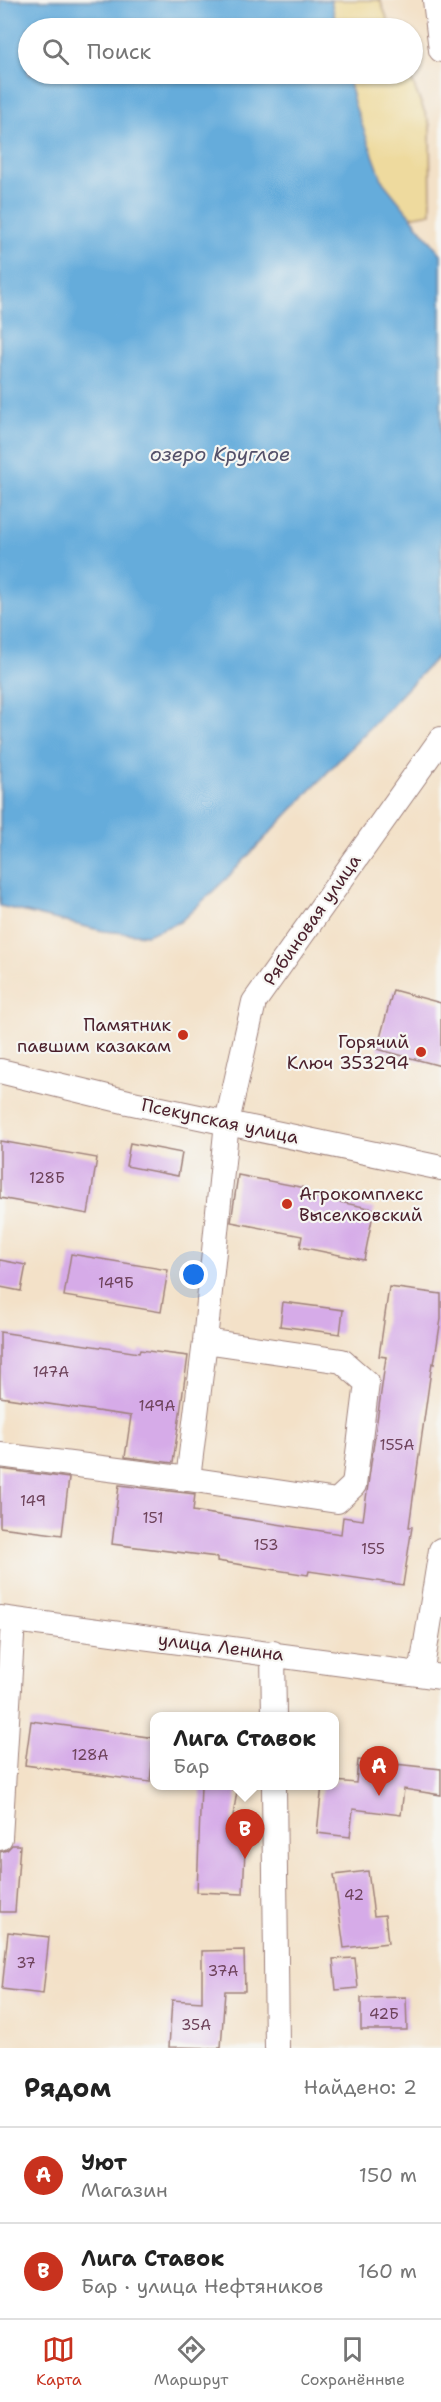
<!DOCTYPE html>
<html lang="ru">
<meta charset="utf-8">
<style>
:root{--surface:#fff;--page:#f6f6f6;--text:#222;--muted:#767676;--line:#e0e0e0;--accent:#c8321e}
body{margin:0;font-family:"Shantell Sans",sans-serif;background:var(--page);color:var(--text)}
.you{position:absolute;left:194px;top:1275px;width:21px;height:21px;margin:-15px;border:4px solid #fff;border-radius:50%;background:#1a73e8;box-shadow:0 0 0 9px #1a73e833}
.badge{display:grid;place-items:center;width:39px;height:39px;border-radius:50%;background:var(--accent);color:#fff;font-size:20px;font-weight:700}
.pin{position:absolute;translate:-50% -50px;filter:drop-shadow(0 2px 3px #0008)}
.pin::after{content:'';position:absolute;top:32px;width:21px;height:18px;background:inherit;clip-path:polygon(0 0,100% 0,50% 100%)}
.popup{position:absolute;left:150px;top:1712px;width:189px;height:78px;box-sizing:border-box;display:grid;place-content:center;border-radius:12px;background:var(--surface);filter:drop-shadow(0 2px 4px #0005);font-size:20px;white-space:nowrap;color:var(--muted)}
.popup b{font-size:22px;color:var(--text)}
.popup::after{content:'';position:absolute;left:50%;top:100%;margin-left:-12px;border:12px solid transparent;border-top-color:var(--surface)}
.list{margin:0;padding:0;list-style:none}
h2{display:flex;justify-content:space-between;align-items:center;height:78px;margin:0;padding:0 24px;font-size:26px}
h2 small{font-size:20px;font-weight:400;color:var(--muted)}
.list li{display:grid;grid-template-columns:39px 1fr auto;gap:18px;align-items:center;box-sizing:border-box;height:96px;padding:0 24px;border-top:2px solid var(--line)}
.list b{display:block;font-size:22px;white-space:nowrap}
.list p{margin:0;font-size:20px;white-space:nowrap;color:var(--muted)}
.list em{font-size:20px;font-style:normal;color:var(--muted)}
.icon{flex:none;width:33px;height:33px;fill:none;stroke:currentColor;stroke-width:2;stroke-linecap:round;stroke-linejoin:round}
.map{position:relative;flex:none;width:441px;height:2048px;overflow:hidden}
.search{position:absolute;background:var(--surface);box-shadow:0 2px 4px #0004;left:18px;right:18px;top:18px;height:66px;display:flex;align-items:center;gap:15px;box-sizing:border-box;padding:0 21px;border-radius:33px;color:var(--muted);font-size:22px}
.sheet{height:270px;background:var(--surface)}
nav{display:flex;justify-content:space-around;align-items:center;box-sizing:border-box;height:84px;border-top:2px solid var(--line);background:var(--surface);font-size:16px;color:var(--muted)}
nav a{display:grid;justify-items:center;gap:3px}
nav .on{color:var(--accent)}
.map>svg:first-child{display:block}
.sand{fill:#eeda9e;stroke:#9c7c64;stroke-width:1.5}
.water{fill:#65acdb;stroke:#586683;stroke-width:1.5}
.building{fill:#d6abe8}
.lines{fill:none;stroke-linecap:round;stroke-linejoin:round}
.minor-casing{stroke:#9e807a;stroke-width:26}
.minor{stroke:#fff;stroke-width:24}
.poi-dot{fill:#c8321e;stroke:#f6f6f2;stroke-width:2}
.labels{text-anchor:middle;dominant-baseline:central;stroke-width:4.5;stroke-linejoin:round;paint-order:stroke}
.number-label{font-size:15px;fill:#6d425a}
.street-label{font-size:18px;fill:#4a1f2b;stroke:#f6f6f2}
.poi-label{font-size:18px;fill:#4a1f2b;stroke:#f6f6f2;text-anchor:end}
.water-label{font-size:20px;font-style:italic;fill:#535069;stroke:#f6f6f2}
</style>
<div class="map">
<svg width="441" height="2048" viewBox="0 0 441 2048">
<rect width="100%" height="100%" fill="#f6f6f2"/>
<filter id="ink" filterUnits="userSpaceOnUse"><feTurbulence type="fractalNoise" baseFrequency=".0167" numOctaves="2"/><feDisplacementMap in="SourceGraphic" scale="12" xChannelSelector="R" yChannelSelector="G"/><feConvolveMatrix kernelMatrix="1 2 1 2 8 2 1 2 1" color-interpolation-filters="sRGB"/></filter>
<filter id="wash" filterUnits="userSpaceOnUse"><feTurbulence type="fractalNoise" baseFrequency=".008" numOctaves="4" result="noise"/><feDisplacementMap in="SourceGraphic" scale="24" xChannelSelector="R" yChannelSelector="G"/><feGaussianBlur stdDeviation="1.35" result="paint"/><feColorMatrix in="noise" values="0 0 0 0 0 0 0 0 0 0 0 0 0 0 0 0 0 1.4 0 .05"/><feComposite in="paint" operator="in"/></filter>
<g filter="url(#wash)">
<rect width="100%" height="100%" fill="#f3e1c8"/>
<path class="sand" d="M323 0H380L391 28H330Z
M341 74H409L430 125 431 213 405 218 367 186Z"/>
<path class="water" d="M0 0H331L337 28H28V74H347L354 103 383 182 441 254V653L226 879 180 922 146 935 103 931 0 906Z"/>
<g id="blocks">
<path class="building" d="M393 990 441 1003V1066L377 1049Z
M0 1141 97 1158 88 1214 0 1198Z
M130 1143 182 1153 178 1176 126 1166Z
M238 1175 306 1188 305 1195 374 1209 364 1260 300 1247 302 1236 231 1222Z
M71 1254 168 1270 161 1312 64 1296Z
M0 1260 26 1265 21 1291 0 1287Z
M389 1287 441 1294V1319L434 1364 432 1363 409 1527H412L403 1585 309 1571 308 1575 217 1561V1557L112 1544 119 1485 195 1494 193 1511 341 1534 343 1517 363 1520 386 1357 379 1356Z
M283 1302 343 1310 340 1334 280 1326Z
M0 1332 139 1353 140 1350 188 1356 173 1463 125 1457 131 1416 0 1397Z
M0 1469 69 1478 62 1535 0 1527Z
M31 1721 155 1738 150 1782 25 1765Z
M358 1760 441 1769V1795L404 1789 401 1815 353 1809 350 1837 317 1833 322 1785H335V1781L356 1783Z
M201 1785H238L231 1828H246L243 1894 197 1892Z
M12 1845H20L15 1912H0V1852L7 1850Z
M368 1871 374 1916 385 1915 388 1943 344 1948 334 1875Z
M8 1932 49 1937 43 1994 2 1989Z
M244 1950 245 1991H225L221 2048 169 2047 172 2000 202 2002V1951Z
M355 1958 358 1988 336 1990 333 1959Z
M406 1997 407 2030H361V1998Z"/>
</g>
</g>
<g filter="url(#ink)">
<use href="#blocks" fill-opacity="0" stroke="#9e807a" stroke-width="1.5"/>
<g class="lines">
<g class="minor-casing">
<path id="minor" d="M435 0 441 50
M0 1071 128 1102 441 1168
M0 1455 188 1479 205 1341 227 1122 254 1002 441 739
M188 1479 337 1501 354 1485 367 1383 342 1361 205 1341
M0 1618 441 1677
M273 1653 274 1716
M421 1674 441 1550
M274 1786 277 2048
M0 1838 13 1620"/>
</g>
<use href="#minor" class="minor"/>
</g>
</g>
<g class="poi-dot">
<circle cx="183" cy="1035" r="6"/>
<circle cx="421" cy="1052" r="6"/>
<circle cx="287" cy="1204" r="6"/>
</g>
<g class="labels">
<g class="number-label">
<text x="47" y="1178">128Б</text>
<text x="116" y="1283">149Б</text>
<text x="51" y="1372">147А</text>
<text x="157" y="1406">149А</text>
<text x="397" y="1445">155А</text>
<text x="33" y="1501">149</text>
<text x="153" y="1518">151</text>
<text x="266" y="1545">153</text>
<text x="373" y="1549">155</text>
<text x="90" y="1755">128А</text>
<text x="354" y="1895">42</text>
<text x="26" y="1963">37</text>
<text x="223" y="1971">37А</text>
<text x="384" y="2014">42Б</text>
<text x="196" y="2025">35А</text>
</g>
<g class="street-label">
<text transform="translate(312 920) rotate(-55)">Рябиновая улица</text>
<text transform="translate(220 1121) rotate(12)">Псекупская улица</text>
<text transform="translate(221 1647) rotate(7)">улица Ленина</text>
</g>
<g class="poi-label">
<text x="171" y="1025">Памятник<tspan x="171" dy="21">павшим казакам</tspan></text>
<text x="409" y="1042">Горячий<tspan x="409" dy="21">Ключ 353294</tspan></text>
<text x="299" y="1194" text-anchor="start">Агрокомплекс<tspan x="299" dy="21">Выселковский</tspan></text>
</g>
<g class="water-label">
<text x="220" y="454">озеро Круглое</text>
</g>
</g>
</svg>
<div class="you"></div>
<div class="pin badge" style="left:379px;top:1796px">A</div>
<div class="pin badge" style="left:245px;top:1859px">B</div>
<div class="popup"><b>Лига Ставок</b>Бар</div>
<div class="search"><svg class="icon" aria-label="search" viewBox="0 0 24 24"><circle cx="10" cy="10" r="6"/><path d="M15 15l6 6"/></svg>Поиск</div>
</div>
<section class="sheet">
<h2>Рядом<small>Найдено: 2</small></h2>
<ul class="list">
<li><span class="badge">A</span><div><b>Уют</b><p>Магазин</p></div><em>150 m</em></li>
<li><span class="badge">B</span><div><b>Лига Ставок</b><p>Бар · улица Нефтяников</p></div><em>160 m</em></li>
</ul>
</section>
<nav>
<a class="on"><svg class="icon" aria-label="map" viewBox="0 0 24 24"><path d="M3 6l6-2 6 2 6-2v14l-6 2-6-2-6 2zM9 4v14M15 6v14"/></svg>Карта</a>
<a><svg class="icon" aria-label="directions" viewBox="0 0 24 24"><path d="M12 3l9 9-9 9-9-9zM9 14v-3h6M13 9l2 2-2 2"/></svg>Маршрут</a>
<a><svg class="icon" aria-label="saved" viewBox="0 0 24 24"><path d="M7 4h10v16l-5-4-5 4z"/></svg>Сохранённые</a>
</nav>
